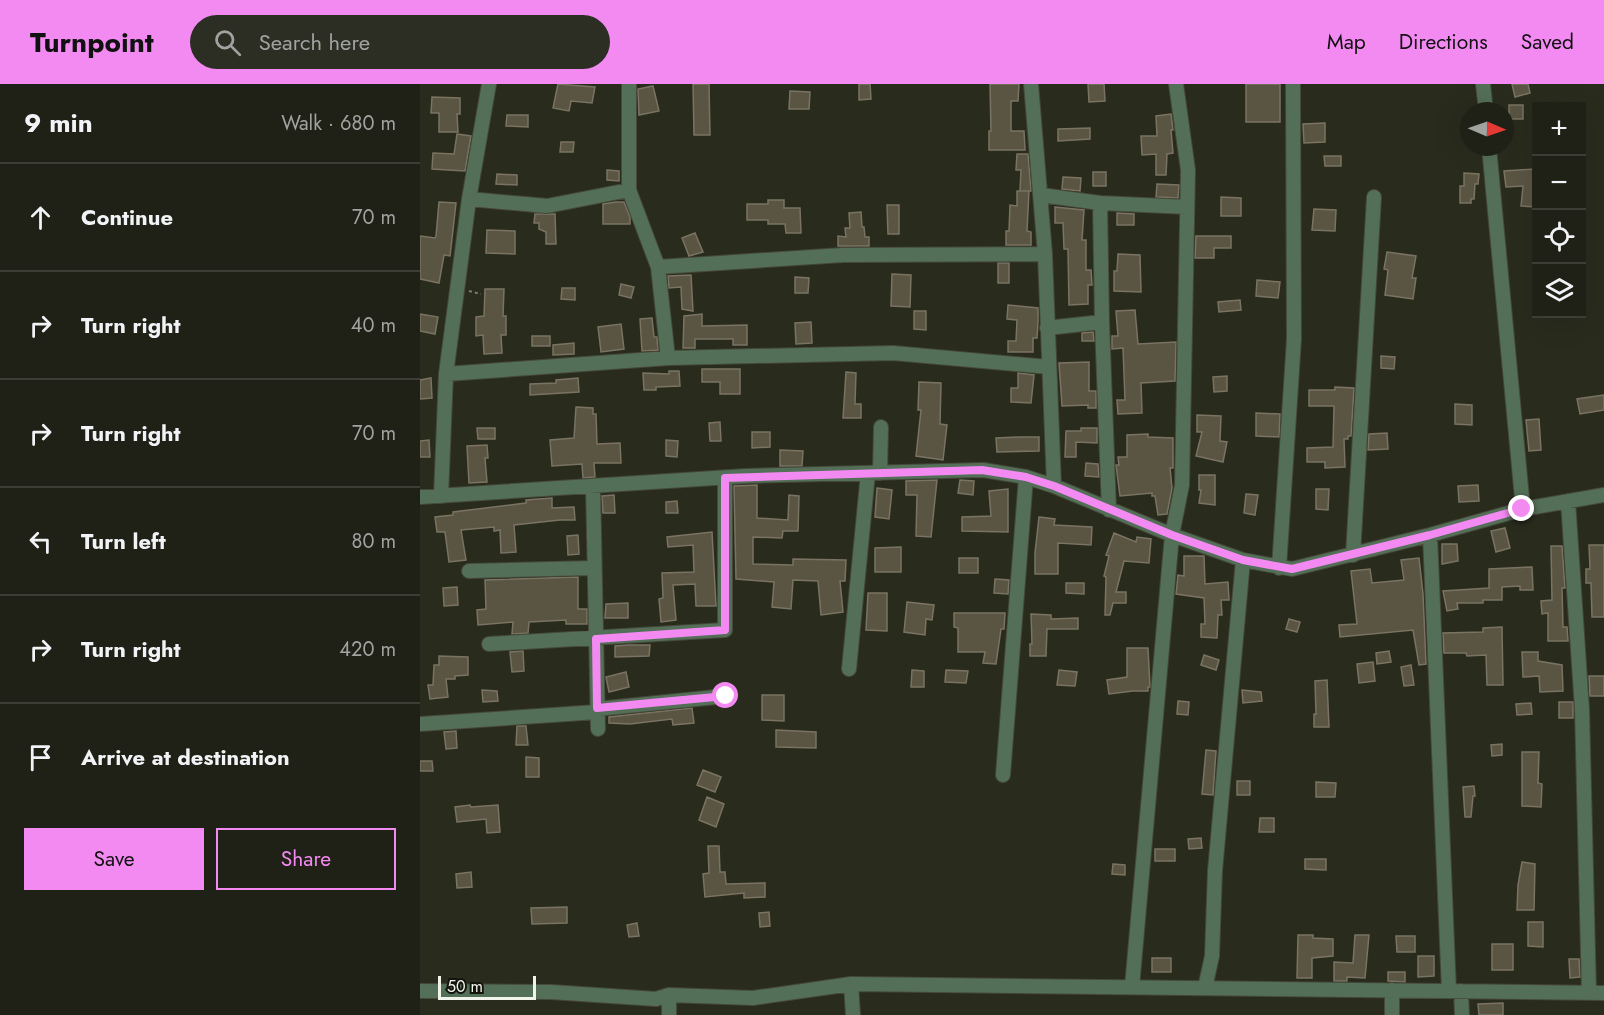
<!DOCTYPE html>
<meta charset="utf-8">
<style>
:root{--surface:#1f2116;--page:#2c2e23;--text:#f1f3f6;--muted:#a1a3a1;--line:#3c3e35;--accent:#f38af2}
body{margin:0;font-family:Jost,sans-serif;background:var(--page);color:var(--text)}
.controls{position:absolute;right:18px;top:18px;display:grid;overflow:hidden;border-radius:0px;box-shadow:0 6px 24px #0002}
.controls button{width:54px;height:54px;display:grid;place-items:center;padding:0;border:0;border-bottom:2px solid var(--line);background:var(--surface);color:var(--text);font:30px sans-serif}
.compass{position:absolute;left:1040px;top:18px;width:54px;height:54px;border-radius:50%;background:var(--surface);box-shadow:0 6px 24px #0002;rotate:92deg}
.scale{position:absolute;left:18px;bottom:15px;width:98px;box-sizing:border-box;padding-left:6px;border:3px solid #f1f4ea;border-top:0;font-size:16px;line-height:21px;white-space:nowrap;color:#f1f4ea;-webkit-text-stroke:4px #12140d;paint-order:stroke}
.stop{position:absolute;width:18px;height:18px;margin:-14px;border:4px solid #f38af2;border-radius:50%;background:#fff}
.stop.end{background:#f38af2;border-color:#fff;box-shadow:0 2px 6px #0008}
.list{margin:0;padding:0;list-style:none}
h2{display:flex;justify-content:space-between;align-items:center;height:78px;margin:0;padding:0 24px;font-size:26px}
h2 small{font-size:20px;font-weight:400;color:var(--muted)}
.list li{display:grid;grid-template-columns:39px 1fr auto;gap:18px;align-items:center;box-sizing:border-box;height:108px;padding:0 24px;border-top:2px solid var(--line)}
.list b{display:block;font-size:22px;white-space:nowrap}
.list em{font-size:20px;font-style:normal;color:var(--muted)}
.actions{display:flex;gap:12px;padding:18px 24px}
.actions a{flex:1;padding:14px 0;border:2px solid var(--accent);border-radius:0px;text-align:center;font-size:21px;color:var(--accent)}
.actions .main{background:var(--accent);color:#111}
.icon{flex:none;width:33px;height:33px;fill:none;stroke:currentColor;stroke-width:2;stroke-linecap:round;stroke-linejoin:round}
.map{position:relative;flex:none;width:1184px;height:931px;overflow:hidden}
header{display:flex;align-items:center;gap:36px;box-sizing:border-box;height:84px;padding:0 30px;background:var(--accent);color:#111}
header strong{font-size:28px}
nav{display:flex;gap:33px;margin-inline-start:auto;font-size:21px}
.search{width:420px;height:54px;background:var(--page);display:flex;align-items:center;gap:15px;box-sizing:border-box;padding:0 21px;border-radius:33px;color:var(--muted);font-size:22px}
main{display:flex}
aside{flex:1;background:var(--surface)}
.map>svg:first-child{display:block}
.building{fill:#5a5443;stroke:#7a7362;stroke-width:1.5}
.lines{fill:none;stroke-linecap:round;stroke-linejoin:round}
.minor-casing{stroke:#45483a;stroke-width:16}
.path{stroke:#787b6e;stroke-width:2;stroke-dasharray:3 3;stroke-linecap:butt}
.minor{stroke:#546f58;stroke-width:14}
.route{stroke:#f38af2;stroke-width:8}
</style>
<header>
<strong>Turnpoint</strong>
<div class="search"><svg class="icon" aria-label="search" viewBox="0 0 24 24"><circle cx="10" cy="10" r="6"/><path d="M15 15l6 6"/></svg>Search here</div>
<nav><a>Map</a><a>Directions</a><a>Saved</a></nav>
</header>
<main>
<aside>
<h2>9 min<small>Walk · 680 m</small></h2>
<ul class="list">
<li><svg class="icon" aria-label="ahead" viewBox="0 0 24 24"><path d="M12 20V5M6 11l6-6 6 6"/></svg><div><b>Continue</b></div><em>70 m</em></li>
<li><svg class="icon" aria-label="right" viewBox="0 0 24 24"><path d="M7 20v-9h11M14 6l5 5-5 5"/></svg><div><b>Turn right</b></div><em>40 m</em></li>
<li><svg class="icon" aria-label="right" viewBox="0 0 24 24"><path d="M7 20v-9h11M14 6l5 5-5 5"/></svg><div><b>Turn right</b></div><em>70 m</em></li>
<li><svg class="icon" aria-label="left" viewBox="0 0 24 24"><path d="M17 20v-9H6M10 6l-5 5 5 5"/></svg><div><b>Turn left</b></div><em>80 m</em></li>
<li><svg class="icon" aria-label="right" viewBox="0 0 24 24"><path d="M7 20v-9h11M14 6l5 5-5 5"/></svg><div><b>Turn right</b></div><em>420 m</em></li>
<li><svg class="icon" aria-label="arrive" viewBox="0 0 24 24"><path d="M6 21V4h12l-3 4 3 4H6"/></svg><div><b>Arrive at destination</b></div></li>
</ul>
<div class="actions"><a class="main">Save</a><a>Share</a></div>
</aside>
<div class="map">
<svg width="1184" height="931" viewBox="0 0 1184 931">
<rect width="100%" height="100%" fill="#292c1d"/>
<path class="building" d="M138 0 175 3 172 19 151 17 149 27 133 24Z
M273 0H289L290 51H274Z
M439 0H450L451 15 439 16Z
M570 0H599L598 17H591V47H604L605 66H569V47H571Z
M668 0H684L685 17 669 18Z
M826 0H860V38H826Z
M1092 0H1108L1110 9 1095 13Z
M233 2 239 27 219 31 218 5Z
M370 7 390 8 389 25H369Z
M12 13 40 14V30H37L38 48H19V29H11Z
M1089 21H1103V35H1089Z
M751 30 753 46H751L753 69 747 70 746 91H736V70L722 71 721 52H737L736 32Z
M87 31H108V43L86 42Z
M905 39V58L884 59 883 40Z
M670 44V55L638 57V45Z
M37 50 51 52 45 87 12 85 13 69 34 70Z
M141 58H154L153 68H140Z
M597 70H608L611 107H600L601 86H596Z
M904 72H921V82H905Z
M1115 85 1116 123 1101 122 1103 102 1086 103 1084 87Z
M187 86 199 87V97L187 96Z
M673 88H686V102H673Z
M1044 89 1059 90 1058 100H1055L1054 115H1051V119H1040V102H1044Z
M77 90 97 91V101L76 100Z
M643 93 661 94 660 107 642 105Z
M737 100 759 101 758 114 736 113Z
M597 107H609L607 147 611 148V161H586V147H589L590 121 597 122Z
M801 113 821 114V132H801Z
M348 116H364V124H380L381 149H366L365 140H348V136H327V120H348Z
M19 118 36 119 30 172 24 171 19 199 0 195V152L15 154 16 152Z
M196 118H204L210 133V140H183V120Z
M467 121H479V150H468Z
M635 123 664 126 662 156H666V186H671L672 201H668V220L649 221 648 165H644L643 139H635Z
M894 125 916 126 915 147 892 146Z
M441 128 442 143H444L445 153H449V162H418V152L426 153 425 144H430L429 129Z
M697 129 714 130V141H697Z
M115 130H135L136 160H126V148L119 145V139H114Z
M67 146 95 147V170L66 169Z
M275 149 283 168 269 172 262 154Z
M776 152H811V164H794V174H775Z
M967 168 996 172 992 194H996L993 215 965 211 968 186 964 185Z
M698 170 720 171 721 208 694 207V187H697Z
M578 179H589V199H578Z
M472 190 491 191 490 223 471 222Z
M271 191 273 227 262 225 261 203 249 204 248 192Z
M375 193 389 194 388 209H375Z
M837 196 860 198 858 214 836 212Z
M201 200 214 203 211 214 199 211Z
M142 204H155V216L141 215Z
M65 205H84L83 232H86V251H81L82 269 64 270 63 251 56 252V233L64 232Z
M820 216 821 226 799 228 798 218Z
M588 221 618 224V238L617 254H613V268H588V257H596L597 236 587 235Z
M715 226 718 260 756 258 755 297 721 299 722 329 698 330 697 316H705L703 264 692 265V252H698L696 227Z
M494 227H506V246L494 245Z
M0 230 18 233 15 250 0 247Z
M282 230V242L327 241V261H313V255H275V264H263L264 232Z
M232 234 234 253H237L238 266 222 267 220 235Z
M391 238 392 259 376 260 375 239Z
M201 240 204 265 181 268 178 243Z
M673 248 674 257H662V249Z
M112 252H130V262H112Z
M154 259V270L133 271V261Z
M961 272 975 273 974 285 961 284Z
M669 278V307H676V324H668V321L642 322 639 279Z
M282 285H320V310H300V298H282Z
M249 287H259L260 302 236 303V306H224L223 289 249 290Z
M426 288 436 289 435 320H441V334H423Z
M598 289 614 291 611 319 591 318V304H598Z
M807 292V307L794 308 793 293Z
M11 294 12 314 0 315V296Z
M158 294 159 308 110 311V300L136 299V296Z
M499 298 521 299 520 340 527 341 523 376 496 372 501 326H498Z
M915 303 934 304 931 352H928V355H924L925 383 905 384V378H887V364L913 363 914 322H889V306H915Z
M1184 311V326L1160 330 1157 315Z
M1035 320 1052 321V341L1035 340Z
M156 323 173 324V330H176L177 360 200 359 201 379H174L175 393 163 394 162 380 132 382 130 356 154 354Z
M836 329 860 330 859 353 836 352Z
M777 331 801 332 800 357 807 358 803 378 776 372 782 348H777Z
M1119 335 1121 366 1109 367 1106 336Z
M300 338 301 357H290L289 339Z
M57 344H75V355H58Z
M661 344H677V359L656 358V373H645L646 347H661Z
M332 348H350V363L332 364Z
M967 349 968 365 948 366 949 350Z
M728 350V353L753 354V384H750L752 404 747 430 738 431 735 412H732V409L700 412 696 381H699L698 373H707V351Z
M600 353H619V367L577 368 576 354Z
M9 356 10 373H0V357Z
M246 356 258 357 257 373 246 372Z
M67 361 68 374H65L67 398 49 399 47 362Z
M360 366 383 367 382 382H360Z
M666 379 678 380 679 393 665 392Z
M779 391H795V421L779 419 781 406H779Z
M517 396 511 453 496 452 497 411H486V397Z
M540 396 554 397 553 411 538 409Z
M337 401V434L368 436 369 411 379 412 378 447H363L362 454 333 453V480L373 481V475L426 476 425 497H420L423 528 401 531 398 497 373 496 371 525 352 523 354 498 316 495 314 402Z
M1058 401 1059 417 1039 418 1038 402Z
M457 404 472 406 469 435 455 433Z
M588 405V448L542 447V433L571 432 569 407Z
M896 405H909L908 426 896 425Z
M826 410 838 411 835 431 824 429Z
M194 411 195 429H183L182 412Z
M132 414V424L154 423 155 436H140L94 441 96 468 81 469 80 446 74 447V443L41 446 46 476 29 478 25 448H17L15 433 33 431V428L106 419V416Z
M257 417 258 429H246V418Z
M619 433 635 435 634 441 672 443 671 461 638 459V490H615V469Z
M1085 444 1090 464 1076 468 1071 447Z
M292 448 296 522H276L275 500 253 501 256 536 241 538 239 515 243 514 242 489 274 488 273 461 248 463 247 453Z
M694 449 716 458 717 453 731 455 729 479 704 477 696 508H706V519H693L690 531H685L686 493 684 492 689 472 686 471Z
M158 451 159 470 148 471 147 452Z
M1022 460H1037L1038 477 1022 480Z
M1169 461H1184V533H1172L1171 499H1166V485H1170Z
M1131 462H1142L1145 504H1142L1143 543H1147L1148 557H1128V529L1122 530 1121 517 1132 516Z
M481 463V488H455V464Z
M764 472H784L785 500 808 498 809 516H801L802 531H798L797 554 781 553V540H785L784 514 756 510 758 491 764 492Z
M539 474H558V489H539Z
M999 474 1003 510 1006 580 999 581 993 546 920 553 919 541 937 540 931 487 950 485 952 499 984 496 981 476Z
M1112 483 1113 506H1100V502L1082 503V516H1063V519H1037L1038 525 1027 527 1023 507 1069 504V485Z
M158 493V525H167V540H146V536L109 538 108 549 92 550 93 538 58 541 57 526 66 525 65 496Z
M575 495 589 496 588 510 574 509Z
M646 499H664V510L646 509Z
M37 503 38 521 24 522 23 504Z
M448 509H467V547L446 546Z
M487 518 514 521 512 536 506 535 505 551 484 548Z
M208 519V534H185L186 520Z
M534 529H585L584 545H581L576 580 563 579 565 568H538V544L534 543Z
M611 530 631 531V535L658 534V545H627L626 572H610V560H612Z
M869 535 880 538 877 548 866 545Z
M1082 543 1083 601H1067L1066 571 1047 572 1046 569H1024L1023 549 1063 548V544Z
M208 561H230L229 572 195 573V562Z
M707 564H728L730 603H728V607H713L689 610 687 596 707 593Z
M103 567 104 587 92 588 90 568Z
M969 567 971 578 957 580 956 569Z
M1102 568H1118V577L1142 581 1143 607 1120 608 1119 592 1103 593Z
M784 571 799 576 796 586 781 581Z
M19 572 48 573V591L35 592V595H26L28 613 10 615 8 601H13L14 581H19Z
M953 578 955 597 939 599 937 580Z
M991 581 994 601 984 602 981 583Z
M492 586 504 587V603H491Z
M526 586 548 587 546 599 525 598Z
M639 586 657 588 655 602 637 601Z
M206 588 209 603 189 608 186 593Z
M1169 592H1184V612H1170Z
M907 596 909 643H894V630H896L895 597Z
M62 606 77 607 78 617 63 618Z
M822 606 841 608 842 617 823 619Z
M342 611H364V637L342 636Z
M758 617 769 618 768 631 757 630Z
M1139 618H1153V634H1139Z
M1111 619 1112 630 1097 631 1096 620Z
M272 624 274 639 253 641 252 635 210 640 189 639V633Z
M97 642H106L108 661H96Z
M356 646 396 648V664L356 663Z
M36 647 37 664 26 665 24 648Z
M1082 660V671L1072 672 1071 661Z
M786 666 796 667 793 711 782 710Z
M1102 668H1119L1118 699 1122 700 1121 723 1102 722Z
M106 673 119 674V693H106Z
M0 677H12L13 687H0Z
M283 686 301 693 295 708 277 701Z
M817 697H830V711H817Z
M896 698 916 699 915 713H896Z
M1054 702 1055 712H1053L1051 733H1045L1043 703Z
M287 713 304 720 296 743 279 736Z
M50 721 51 723 78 721 80 748 67 749 66 735 37 738 35 723Z
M840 734H854V748H839Z
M781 754 782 764 769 765 768 755Z
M288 762H299L300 788H305L306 800 345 799V813L324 814V809L285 813 283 790 289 789Z
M735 765H755V777H735Z
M885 775H906V786L885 785Z
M1102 778 1115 780 1114 826H1097L1098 801Z
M693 780 705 781V791L692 790Z
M51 788 52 803 37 804 36 790Z
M147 823V839L112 840 111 824Z
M349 828 350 842 340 843 339 829Z
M1108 838H1123V863L1108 862Z
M217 839 219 852 209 853 207 841Z
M878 851H893V854L913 855V872L892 874V894H877Z
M935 851H949L945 894 927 893V897H914V878L933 879Z
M976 852H995V868H977Z
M1072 860H1093V886H1072Z
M998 872H1014V892L998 893Z
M732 874H751V888H732Z
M1149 875H1159L1160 893 1150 894Z
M968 888H985V898L968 897Z
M1083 919V931H1059L1058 920Z"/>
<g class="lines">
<g class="minor-casing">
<path id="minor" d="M209 0V106
M611 0 625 170 634 402 752 451 823 476 872 485 1010 451 1103 425 1184 411
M1063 0 1066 27
M1069 63 1103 425
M621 111 680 119
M49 115 127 122 209 106 238 183
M682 238 680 119 767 123
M627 244 682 238 689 426
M248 274 238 183 423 171 625 170
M26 290 248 274 473 269 629 283
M460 389 461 343
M173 402 178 645
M21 412 26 290 49 115 69 0
M0 413 326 392 563 386 606 393 634 402
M1148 417 1162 625 1169 909
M1010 451 1029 907
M933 471 954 113
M859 484 874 255 873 0
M49 487 174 484
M69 560 305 546V394
M429 585 448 389
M177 625 306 612
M0 640 177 628
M583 691 606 393
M431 900 1184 909
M712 903 752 451 762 401 768 86 756 0
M785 904 792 872 795 787 823 476
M972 906V931
M0 907 131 908 236 915 249 911 333 914 431 900 433 931
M1041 907 1042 931
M249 931V911"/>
</g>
<path class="path" d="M49 207 61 210"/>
<use href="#minor" class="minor"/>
</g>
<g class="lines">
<path class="route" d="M306 612 177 624 176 555 305 546V394L562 386 606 393 634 402 752 451 823 476 872 485 1010 451 1102 425"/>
</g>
</svg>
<div class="controls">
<button>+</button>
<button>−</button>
<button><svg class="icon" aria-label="locate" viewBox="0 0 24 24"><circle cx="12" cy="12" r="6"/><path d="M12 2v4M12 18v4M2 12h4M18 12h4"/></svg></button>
<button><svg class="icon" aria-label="layers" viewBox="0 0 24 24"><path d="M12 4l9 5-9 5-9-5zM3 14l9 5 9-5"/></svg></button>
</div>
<svg class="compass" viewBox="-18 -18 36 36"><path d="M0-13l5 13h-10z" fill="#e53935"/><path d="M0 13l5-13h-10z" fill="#a1a3a1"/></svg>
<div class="scale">50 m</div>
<div class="stop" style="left:306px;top:612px"></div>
<div class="stop end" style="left:1102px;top:425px"></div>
</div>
</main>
